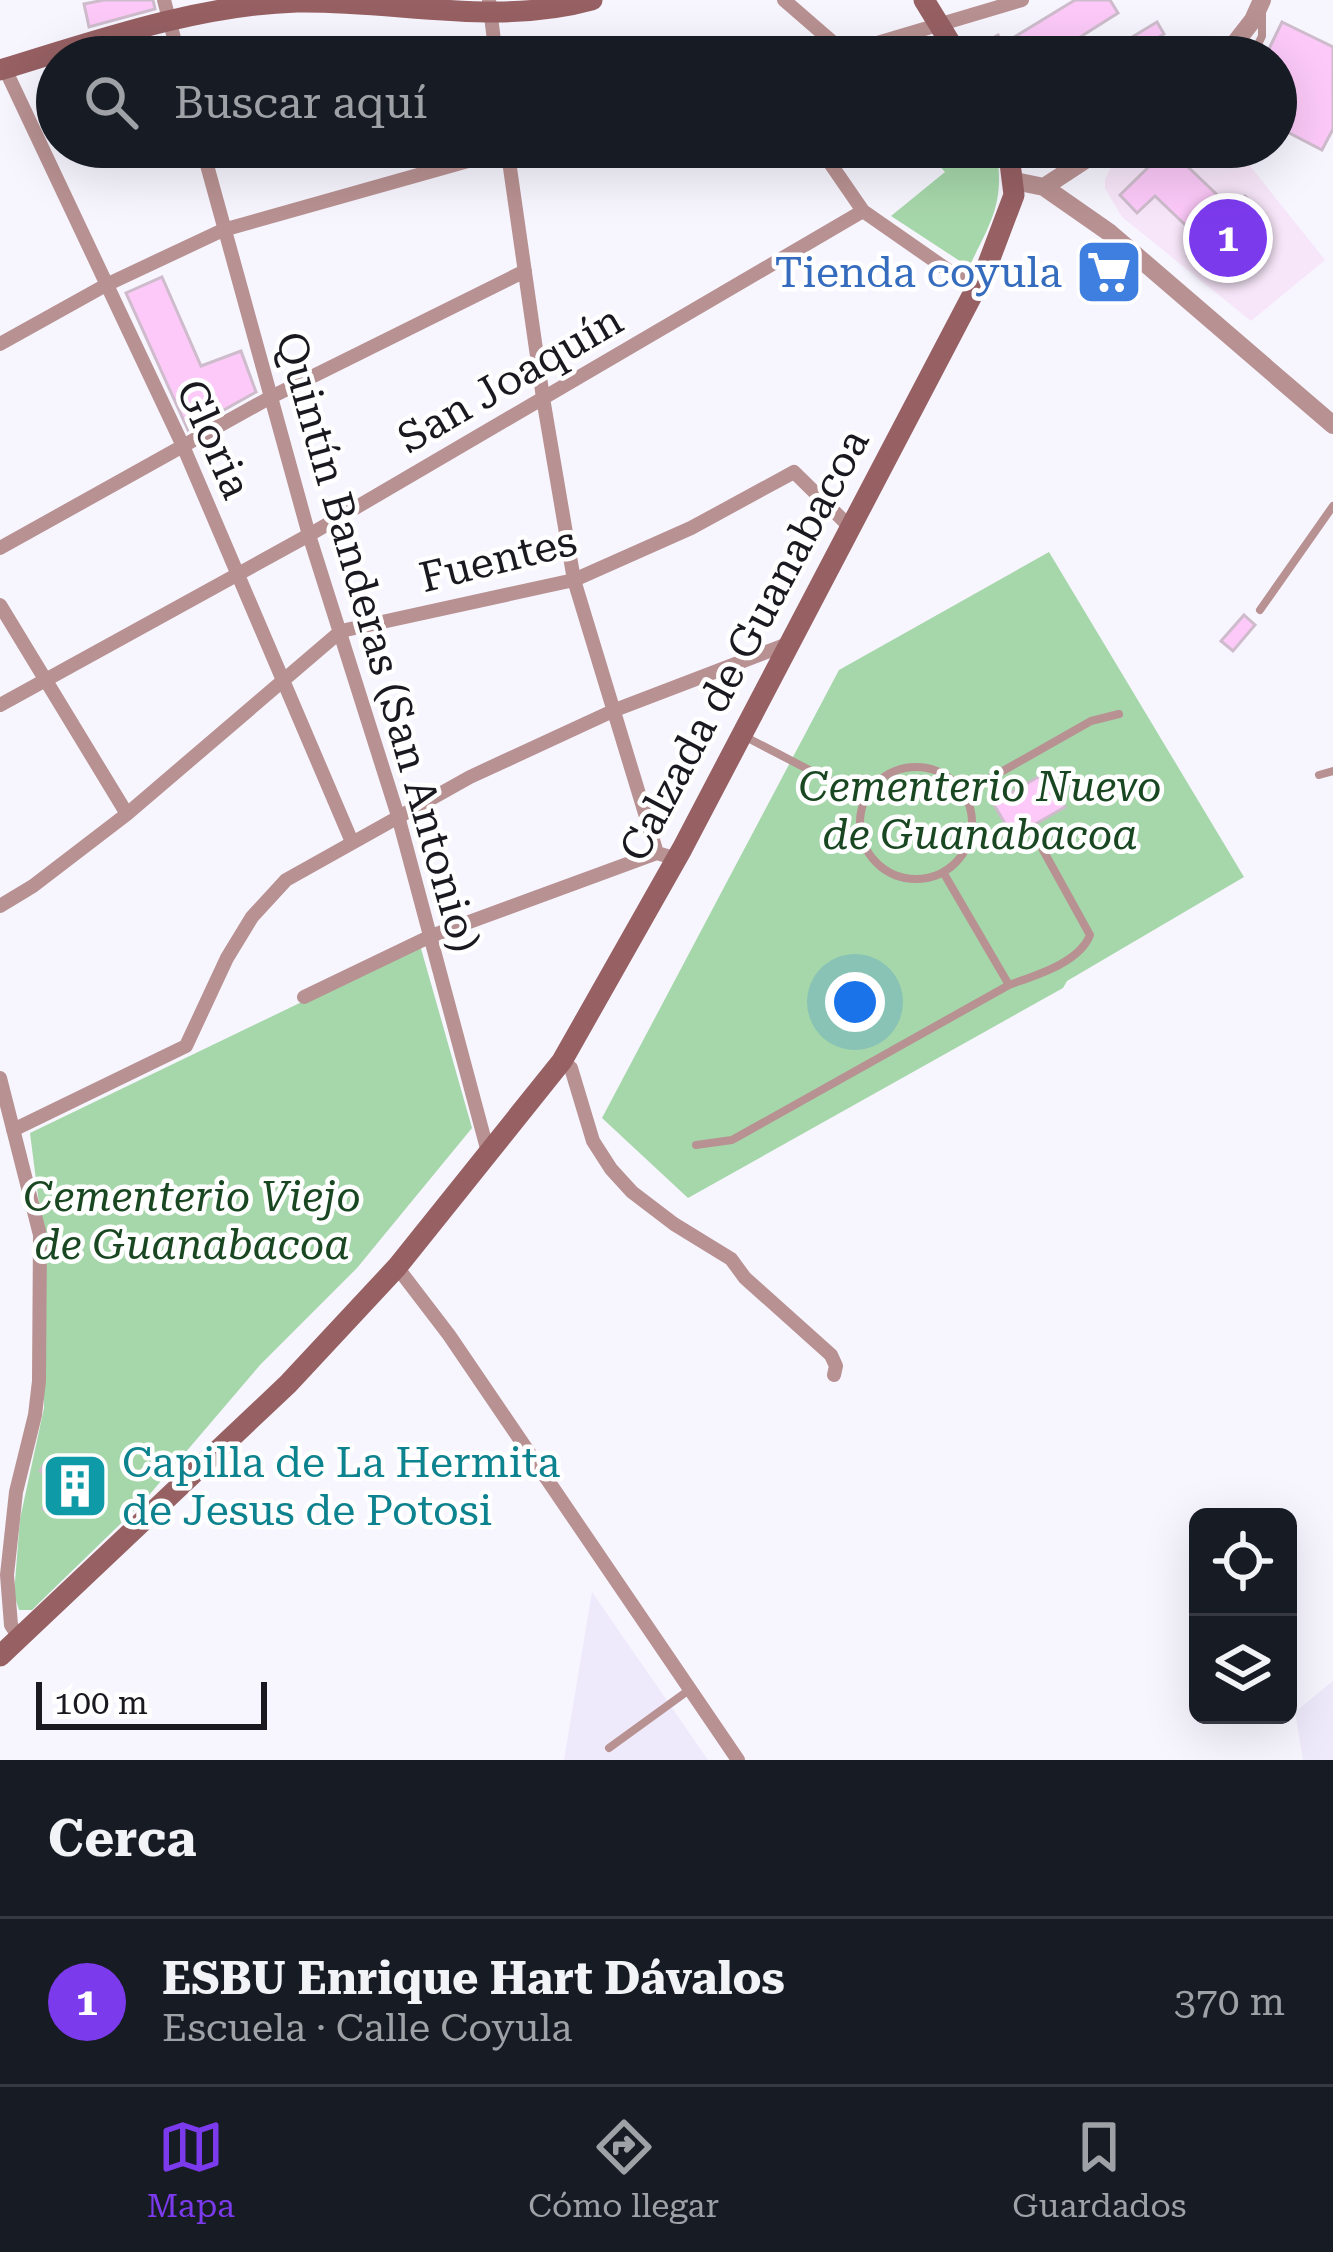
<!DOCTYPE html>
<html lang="es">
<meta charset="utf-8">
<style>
:root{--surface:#171b24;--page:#20242c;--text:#f1f3f6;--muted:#9ea1a6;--line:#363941;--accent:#7c3aed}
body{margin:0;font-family:"Roboto Serif",serif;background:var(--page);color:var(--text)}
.controls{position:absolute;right:36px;bottom:36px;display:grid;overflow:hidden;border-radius:18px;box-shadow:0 12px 48px #0002}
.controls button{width:108px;height:108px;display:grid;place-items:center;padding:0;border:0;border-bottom:3px solid var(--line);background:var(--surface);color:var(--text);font:60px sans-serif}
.scale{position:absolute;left:36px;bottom:30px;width:231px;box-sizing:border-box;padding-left:12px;border:6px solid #1b1920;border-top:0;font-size:33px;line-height:42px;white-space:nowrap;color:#1b1920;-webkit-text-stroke:9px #fff;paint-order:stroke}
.you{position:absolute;left:855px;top:1002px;width:42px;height:42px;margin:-30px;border:9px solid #fff;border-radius:50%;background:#1a73e8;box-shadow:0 0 0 18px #1a73e833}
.badge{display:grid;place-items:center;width:78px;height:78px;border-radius:50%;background:var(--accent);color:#fff;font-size:39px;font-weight:700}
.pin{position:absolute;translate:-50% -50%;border:6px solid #fff;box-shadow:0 3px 12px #0006}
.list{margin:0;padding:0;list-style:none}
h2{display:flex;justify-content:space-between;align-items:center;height:156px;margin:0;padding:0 48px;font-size:51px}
h2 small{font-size:39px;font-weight:400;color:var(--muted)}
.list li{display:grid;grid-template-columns:78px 1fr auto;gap:36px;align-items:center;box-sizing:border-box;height:168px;padding:0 48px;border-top:3px solid var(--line)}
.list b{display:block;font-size:45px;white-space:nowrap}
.list p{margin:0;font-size:39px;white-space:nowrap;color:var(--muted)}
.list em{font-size:39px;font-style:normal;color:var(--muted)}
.icon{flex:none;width:66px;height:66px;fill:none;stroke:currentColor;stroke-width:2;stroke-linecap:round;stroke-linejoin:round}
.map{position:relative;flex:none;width:1333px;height:1760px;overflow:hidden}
.search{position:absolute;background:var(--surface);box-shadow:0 12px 48px #0002;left:36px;right:36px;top:36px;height:132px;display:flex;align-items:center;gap:30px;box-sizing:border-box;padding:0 42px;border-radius:66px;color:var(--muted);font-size:45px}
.sheet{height:324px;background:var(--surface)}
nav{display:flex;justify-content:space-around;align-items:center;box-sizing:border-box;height:168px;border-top:3px solid var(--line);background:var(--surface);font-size:33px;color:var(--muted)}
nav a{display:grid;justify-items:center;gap:6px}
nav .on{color:var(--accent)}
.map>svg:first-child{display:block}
.built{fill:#eeeafb}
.education{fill:#f7e6f9}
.green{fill:#a6d7aa}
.building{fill:#fcc9f8;stroke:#cebccc;stroke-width:3}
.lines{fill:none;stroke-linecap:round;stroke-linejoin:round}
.service{stroke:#b89192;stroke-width:8}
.minor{stroke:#b89192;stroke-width:14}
.tertiary{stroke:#b89192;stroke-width:18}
.secondary{stroke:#976063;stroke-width:21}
.labels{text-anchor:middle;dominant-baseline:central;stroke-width:9;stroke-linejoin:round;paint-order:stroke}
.shop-label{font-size:42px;fill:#366cbe;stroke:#fff;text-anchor:end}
.street-label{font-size:42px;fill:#1b1920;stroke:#fff}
.park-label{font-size:42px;font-style:italic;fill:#194721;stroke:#fff}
.culture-label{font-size:42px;fill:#0d838f;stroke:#fff;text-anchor:start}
</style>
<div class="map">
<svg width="1333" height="1760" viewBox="0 0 1333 1760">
<rect width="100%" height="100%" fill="#f7f5fe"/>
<path class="built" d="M592 1592 708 1760H564Z
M1333 1681V1760H1303L1295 1712Z"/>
<path class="education" d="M1120 147H1235L1325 260 1251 321 1122 217 1105 188V180Z"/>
<path class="green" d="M922 147H996C1005 202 993 218 969 267L891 216 945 172Z
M1049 552 1244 877 1067 981 1063 988 688 1198 602 1118 839 670Z
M420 945 472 1128 357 1268 260 1365 144 1501 39 1603 32 1610H19L14 1594 20 1519 44 1408 43 1235 30 1133Z"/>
<path class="building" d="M104 0H153L155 9 89 27 84 4Z
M1075 0H1110L1118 13 1077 39 1088 57H1062L1052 39 1023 57H980L975 48 998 35 1003 44Z
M1157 22 1164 34 1141 48 1144 53 1138 57H1099Z
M1282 22 1333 47V129L1322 150 1276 126V57H1265Z
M1169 147H1205L1186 165 1232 209 1245 196 1263 213 1205 273 1188 256 1202 241 1155 196 1137 213 1120 195Z
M1101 256 1123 276 1108 292 1086 272Z
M162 277 201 366 241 351 256 392 188 430 126 293Z
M1244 615 1255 625 1233 651 1221 641Z
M1045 773 1065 807 1013 837 993 803Z
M48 1459 66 1470 72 1461 86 1470 80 1478 99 1489 91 1502 71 1490 55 1516 43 1509 59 1483 40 1471Z"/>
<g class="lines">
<path class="service" d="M1252 57 1262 36V12
M1260 610 1333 506
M744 736 865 799
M860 823a56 56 0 1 1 112 0a56 56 0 1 1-112 0Z
M1319 775 1333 771
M964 793 1091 721 1119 714
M1009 985C1036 975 1079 963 1090 935L1043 850
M696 1145 732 1140 1009 985 943 872
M609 1748 689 1690"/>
<path class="minor" d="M164 0 179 57
M489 0 496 57
M784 0 844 52
M830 57 1022 0
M5 69 183 446 352 842
M202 147 309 535 398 816 489 1156
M507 147 543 398 574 580 657 853 677 859
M819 147 863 211 975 289
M0 344 106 285 223 230 514 148
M0 548 271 397 525 271
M0 605 127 814
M0 705 309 535 863 211
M0 906 33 886 127 814 341 631 574 580 691 528 794 472 850 527
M304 997 431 936 657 853
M562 1061 571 1068 593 1141 611 1169 632 1192 674 1224 731 1259 745 1278 831 1355 836 1366 834 1375
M0 1078 40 1235 39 1381 35 1415 16 1492 7 1575 11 1625 20 1639
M13 1130 186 1046 227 958 252 917 286 880 470 777 615 710 790 643
M397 1267 449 1335 738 1760"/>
<path class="tertiary" d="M1224 57 1253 20 1262 0
M1015 181 1044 187 1110 233 1333 425
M1044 187 1105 147"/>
<path class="secondary" d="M924 0 959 57
M0 70C95 41 197 5 297 2 396 0 495 27 592 0
M0 1656 288 1384 397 1267 562 1061 682 849 986 269 1014 195 1008 147"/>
</g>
<defs>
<g id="supermarket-square" transform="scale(3.45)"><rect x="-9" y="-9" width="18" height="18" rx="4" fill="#3f7fe0" stroke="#fff"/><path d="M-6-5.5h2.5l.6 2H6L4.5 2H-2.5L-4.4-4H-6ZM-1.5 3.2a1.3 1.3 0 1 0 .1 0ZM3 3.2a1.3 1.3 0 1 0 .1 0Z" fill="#fff"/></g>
<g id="building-square" transform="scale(3.45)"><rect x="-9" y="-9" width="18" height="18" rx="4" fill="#0f9aa8" stroke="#fff"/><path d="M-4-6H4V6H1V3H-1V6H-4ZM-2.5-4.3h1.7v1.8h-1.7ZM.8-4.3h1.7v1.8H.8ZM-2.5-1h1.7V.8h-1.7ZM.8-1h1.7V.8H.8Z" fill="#fff"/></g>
</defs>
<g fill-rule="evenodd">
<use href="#supermarket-square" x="1109" y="272"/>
<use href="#building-square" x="75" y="1486"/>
</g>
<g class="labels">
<g class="shop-label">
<text x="1062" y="272">Tienda coyula</text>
</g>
<g class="street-label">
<text transform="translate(510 379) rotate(-30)">San Joaquín</text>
<text transform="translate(214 439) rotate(66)">Gloria</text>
<text transform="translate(498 559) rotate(-14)">Fuentes</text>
<text transform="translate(378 642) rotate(74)">Quintín Banderas (San Antonio)</text>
<text transform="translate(744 645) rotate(-62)">Calzada de Guanabacoa</text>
</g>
<g class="park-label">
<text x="980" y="786">Cementerio Nuevo<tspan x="980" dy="48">de Guanabacoa</tspan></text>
<text x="192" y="1196">Cementerio Viejo<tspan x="192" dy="48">de Guanabacoa</tspan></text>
</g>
<g class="culture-label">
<text x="122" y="1462">Capilla de La Hermita<tspan x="122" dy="48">de Jesus de Potosi</tspan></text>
</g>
</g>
</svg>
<div class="controls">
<button><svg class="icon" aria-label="locate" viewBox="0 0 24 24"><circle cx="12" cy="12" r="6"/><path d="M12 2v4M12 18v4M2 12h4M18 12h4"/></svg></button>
<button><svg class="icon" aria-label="layers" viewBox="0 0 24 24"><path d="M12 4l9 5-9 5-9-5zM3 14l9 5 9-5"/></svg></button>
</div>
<div class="scale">100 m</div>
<div class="you"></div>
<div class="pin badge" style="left:1228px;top:238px">1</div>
<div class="search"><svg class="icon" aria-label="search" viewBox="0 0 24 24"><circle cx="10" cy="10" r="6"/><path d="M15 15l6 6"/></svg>Buscar aquí</div>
</div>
<section class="sheet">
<h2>Cerca<small></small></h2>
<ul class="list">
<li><span class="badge">1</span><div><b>ESBU Enrique Hart Dávalos</b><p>Escuela · Calle Coyula</p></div><em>370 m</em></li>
</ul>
</section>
<nav>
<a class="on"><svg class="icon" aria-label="map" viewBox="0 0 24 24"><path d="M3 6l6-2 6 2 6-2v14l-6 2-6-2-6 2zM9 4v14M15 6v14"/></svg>Mapa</a>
<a><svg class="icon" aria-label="directions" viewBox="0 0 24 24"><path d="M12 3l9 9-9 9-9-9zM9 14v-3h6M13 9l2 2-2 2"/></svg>Cómo llegar</a>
<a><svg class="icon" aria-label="saved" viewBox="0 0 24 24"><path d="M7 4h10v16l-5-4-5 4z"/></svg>Guardados</a>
</nav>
